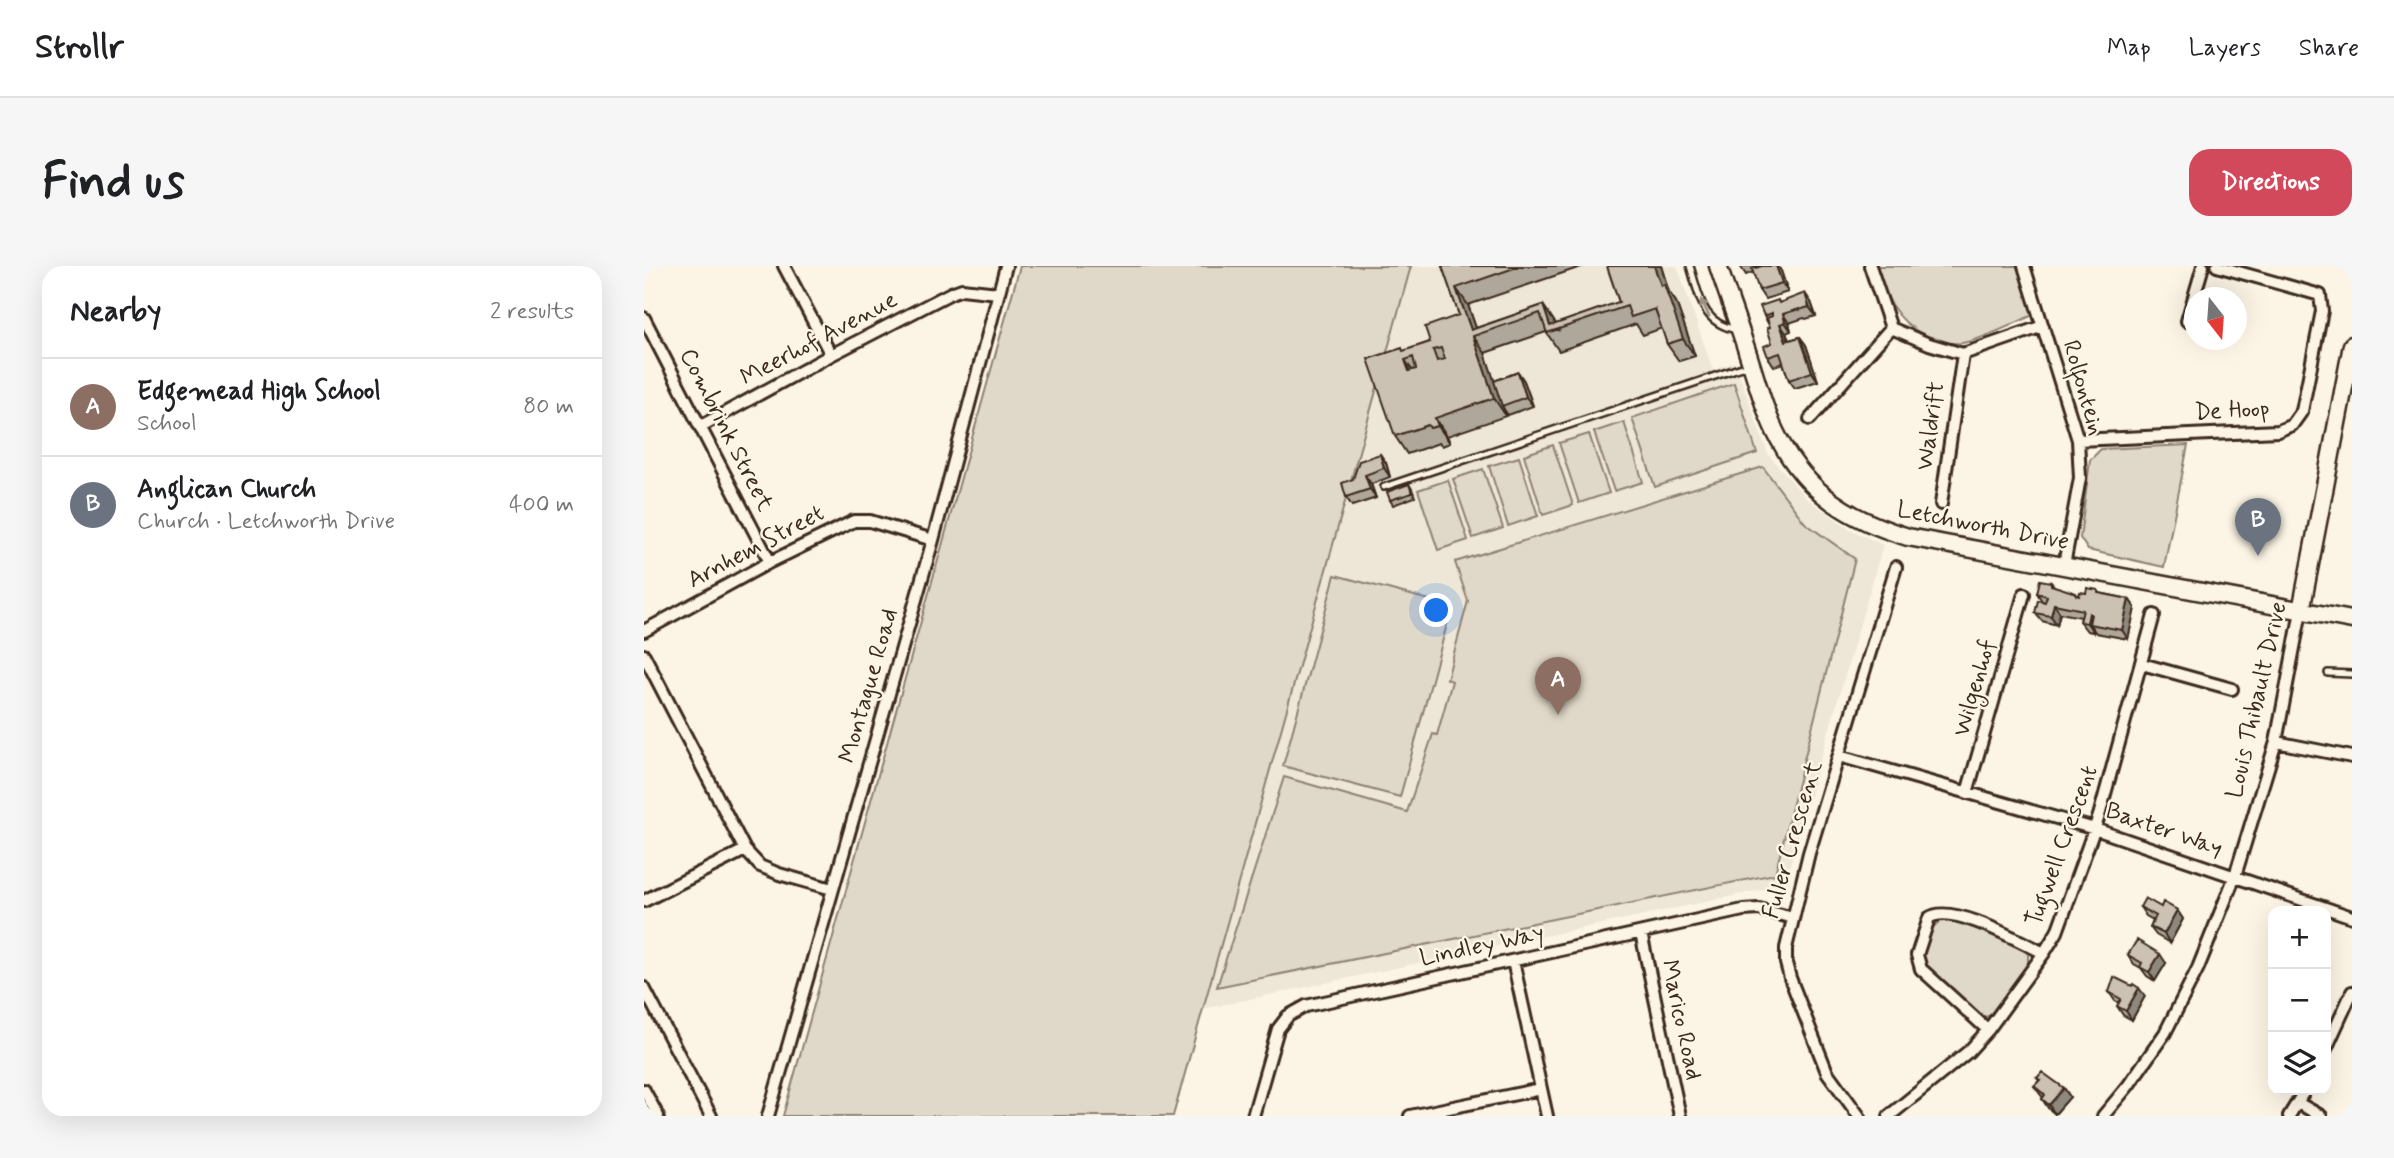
<!DOCTYPE html>
<meta charset="utf-8">
<style>
:root{--surface:#fff;--page:#f6f6f6;--text:#202124;--muted:#757577;--line:#e0e0e0;--accent:#d1495b}
body{margin:0;font-family:Mynerve,sans-serif;background:var(--page);color:var(--text)}
.controls{position:absolute;right:21px;bottom:21px;display:grid;overflow:hidden;border-radius:14px;box-shadow:0 7px 28px #0002}
.controls button{width:63px;height:63px;display:grid;place-items:center;padding:0;border:0;border-bottom:2px solid var(--line);background:var(--surface);color:var(--text);font:35px sans-serif}
.compass{position:absolute;left:1540px;top:21px;width:63px;height:63px;border-radius:50%;background:var(--surface);box-shadow:0 7px 28px #0002;rotate:163deg}
.you{position:absolute;left:793px;top:345px;width:24px;height:24px;margin:-18px;border:5px solid #fff;border-radius:50%;background:#1a73e8;box-shadow:0 0 0 10px #1a73e833}
.badge{display:grid;place-items:center;width:46px;height:46px;border-radius:50%;background:var(--accent);color:#fff;font-size:23px;font-weight:700}
.pin{position:absolute;translate:-50% -58px;filter:drop-shadow(0 2px 4px #0008)}
.pin::after{content:'';position:absolute;top:37px;width:24px;height:21px;background:inherit;clip-path:polygon(0 0,100% 0,50% 100%)}
.list{margin:0;padding:0;list-style:none}
h2{display:flex;justify-content:space-between;align-items:center;height:91px;margin:0;padding:0 28px;font-size:30px}
h2 small{font-size:23px;font-weight:400;color:var(--muted)}
.list li{display:grid;grid-template-columns:46px 1fr auto;gap:21px;align-items:center;box-sizing:border-box;height:98px;padding:0 28px;border-top:2px solid var(--line)}
.list b{display:block;font-size:26px;white-space:nowrap}
.list p{margin:0;font-size:23px;white-space:nowrap;color:var(--muted)}
.list em{font-size:23px;font-style:normal;color:var(--muted)}
.icon{flex:none;width:38px;height:38px;fill:none;stroke:currentColor;stroke-width:2;stroke-linecap:round;stroke-linejoin:round}
.map{position:relative;flex:none;width:1708px;height:850px;overflow:hidden;border-radius:21px}
header{display:flex;align-items:center;gap:42px;box-sizing:border-box;height:98px;padding:0 35px;background:var(--surface);border-bottom:2px solid var(--line)}
header strong{font-size:33px}
nav{display:flex;gap:38px;margin-inline-start:auto;font-size:24px}
.intro{display:flex;align-items:center;justify-content:space-between;box-sizing:border-box;height:168px;padding:0 42px}
h1{margin:0;font-size:49px}
.button{padding:18px 32px;border-radius:21px;background:var(--accent);color:#fff;font-size:24px;font-weight:700}
main{display:flex;gap:42px;padding:0 42px}
aside{flex:1;background:var(--surface);border-radius:21px;box-shadow:0 7px 28px #0002}
.map>svg:first-child{display:block}
.built{fill:#eee6d6}
.green{fill:#e0d8c8;stroke:#8e8173;stroke-width:2}
.lines{fill:none;stroke-linecap:round;stroke-linejoin:round}
.lane-casing{stroke:#3b2a1e;stroke-width:10}
.street-casing{stroke:#3b2a1e;stroke-width:16}
.secondary-casing{stroke:#3b2a1e;stroke-width:21}
.lane{stroke:#fcf5e5;stroke-width:5}
.street{stroke:#fcf5e5;stroke-width:10}
.secondary{stroke:#fcf5e5;stroke-width:16}
.wall{fill:#afa79a;stroke:#3b2a1e;stroke-width:2}
.shaded-wall{fill:#8f887d;stroke:#3b2a1e;stroke-width:2}
.building{fill:#ccc2b3;stroke:#3b2a1e;stroke-width:2;fill-rule:evenodd}
.oneway{fill:#9c9082}
.labels{text-anchor:middle;dominant-baseline:central;stroke-width:5;stroke-linejoin:round;paint-order:stroke}
.street-label{font-size:24px;fill:#3b2a1e;stroke:#fcf5e5}
</style>
<header>
<strong>Strollr</strong>
<nav><a>Map</a><a>Layers</a><a>Share</a></nav>
</header>
<div class="intro"><h1>Find us</h1><a class="button">Directions</a></div>
<main>
<aside>
<h2>Nearby<small>2 results</small></h2>
<ul class="list">
<li><span class="badge" style="background:#8d6e63">A</span><div><b>Edgemead High School</b><p>School</p></div><em>80 m</em></li>
<li><span class="badge" style="background:#6b7280">B</span><div><b>Anglican Church</b><p>Church · Letchworth Drive</p></div><em>400 m</em></li>
</ul>
</aside>
<div class="map">
<svg width="1708" height="850" viewBox="0 0 1708 850">
<rect width="100%" height="100%" fill="#fcf5e5"/>
<filter id="ink" filterUnits="userSpaceOnUse"><feTurbulence type="fractalNoise" baseFrequency=".0143" numOctaves="2"/><feDisplacementMap in="SourceGraphic" scale="14" xChannelSelector="R" yChannelSelector="G"/><feConvolveMatrix kernelMatrix="1 2 1 2 8 2 1 2 1" color-interpolation-filters="sRGB"/></filter>
<g filter="url(#ink)">
<path class="built" d="M763 0H1033L1069 104 1091 96 1124 188 1163 233 1208 264 1239 279 1140 619 559 743 695 236Z"/>
<path class="green" d="M376 0H767L529 850H139Z
M1233 0H1374L1389 49C1371 57 1336 75 1318 77 1291 80 1263 63 1249 41 1241 28 1237 14 1233 0Z
M1090 117 1113 187 1011 221 988 152Z
M980 156 999 216 970 225 950 166Z
M945 168 965 227 935 237 915 177Z
M909 179 929 239 899 249 880 189Z
M1544 179 1520 301 1444 284 1436 272 1446 194 1457 183Z
M875 191 894 250 864 260 845 200Z
M1119 201 1161 257 1211 293 1131 608 573 721 640 511 763 546 789 468 793 469 808 415 803 413 824 335 811 296Z
M839 203 859 262 829 272 809 213Z
M804 214 824 274 794 284 774 224Z
M691 309 808 340 756 531 639 500Z
M1301 653 1337 663 1379 683 1384 688V698L1345 750 1337 751 1281 701C1277 685 1284 658 1301 653Z"/>
<g class="lines">
<g class="lane-casing">
<path id="lane" d="M1046 0C1056 31 1057 57 1093 64
M740 221 1104 99
M1684 407 1708 408"/>
</g>
<g class="street-casing">
<path id="street" d="M140 0 187 89
M1226 0 1247 62 1285 78 1319 88 1399 60
M1380 0 1434 174 1436 212 1420 299
M0 52 126 296
M1543 55 1559 0
M1166 153 1247 62
M57 160 187 89 307 27 318 23 354 27
M1434 174 1634 165 1648 159 1658 145 1678 45 1676 29 1573 0
M1297 238 1319 88
M0 365 126 296 210 255H226L289 274
M0 389 101 584
M1498 398 1588 423
M1632 476 1708 491
M1195 490 1451 563 1708 651
M1323 527 1380 328
M0 635 101 584 116 600 135 608 188 623
M997 667 1036 850
M869 695 903 850
M0 722 67 850
M1344 764 1277 703 1273 689 1285 652C1307 636 1377 676 1400 687
M1682 783 1708 726
M0 824 14 850
M1654 837 1677 850
M124 850 289 274 362 0
M609 850 634 763 644 750 662 740 1099 644 1115 643 1149 652
M766 850 897 823
M1215 850 1183 806 1146 712 1142 697V682L1165 587 1252 301
M1245 850 1325 785 1344 764 1400 687 1413 666 1455 550 1510 349
M1459 850 1484 820 1521 767 1554 702 1591 610 1632 476 1657 345
M1645 850 1661 824"/>
</g>
<g class="secondary-casing">
<path id="secondary" d="M1074 0C1083 27 1093 54 1102 82 1112 112 1120 145 1135 173 1164 228 1207 254 1264 271L1708 354
M1657 345 1708 79"/>
</g>
<use href="#lane" class="lane"/>
<use href="#street" class="street"/>
<use href="#secondary" class="secondary"/>
</g>
<path class="wall" d="M798 0H940L824 39 832 62 899 39 912 58 975 36 963 0H1017L1025 26 1032 36 1051 90 1035 95 1023 78 1018 62 999 69 992 58 915 85 902 66 841 87 850 115 874 106 880 115 889 140 864 149 859 142 862 150 803 170 806 177 798 180 795 177 763 188 751 170 760 85 786 76 815 49Z
M1096 0H1134L1137 5 1144 26 1121 33 1115 24 1109 6 1102 9Z
M1167 36 1172 50 1162 53 1160 52 1145 57 1147 65 1142 67 1145 74 1156 71 1162 79 1174 115 1151 122 1145 114 1139 97 1130 100 1124 91 1128 77 1126 61 1120 50 1136 37Z
M736 188 742 197 746 211 727 218 732 232 708 240 702 231Z
M765 218 768 223 771 231 749 239 746 234Z
M1407 316 1411 321 1434 329 1454 324 1456 327 1485 333 1491 342 1484 373 1452 367 1449 363V366L1443 365 1436 356 1437 351 1416 347 1413 359 1398 355 1391 347 1398 335 1393 327Z
M1496 641H1517L1533 644 1539 653 1526 677 1512 669 1506 661 1509 654 1502 650Z
M1484 689 1522 697 1511 715 1503 710 1497 702 1490 698Z
M1465 726 1501 730 1488 754 1479 749 1473 740 1475 737 1471 735Z
M1393 812 1420 822 1426 831 1411 848 1404 842 1398 833 1399 832 1390 820 1395 815Z"/>
<path class="shaded-wall" d="M1010 0H1017L1025 26 1032 36 1051 90 1039 73 1017 20Z
M1132 0H1134L1137 5 1144 26 1138 17Z
M812 22 824 39 834 68 827 64Z
M1161 27 1167 36 1172 50 1165 41Z
M899 39 911 57 914 64 906 60Z
M1139 48 1145 57 1147 65 1141 56Z
M1136 58 1142 67 1148 84 1142 75Z
M829 70 841 87 862 150 850 132Z
M1156 71 1162 79 1174 115 1168 106Z
M761 94 773 111 765 105Z
M874 106 880 115 889 140 882 131Z
M791 152 803 170 806 177 794 160Z
M736 188 742 197 746 211 740 202Z
M721 209 727 218 732 232 726 223Z
M1485 333 1491 342 1484 373 1478 364Z
M1410 338 1416 347 1413 359 1407 350Z
M1445 347 1451 356 1445 358 1449 363V366L1443 357Z
M1533 644 1539 653 1526 677 1520 668Z
M1516 688 1522 697 1511 715 1505 706Z
M1495 722 1501 730 1488 754 1482 745Z
M1420 822 1426 831 1411 848 1405 839Z"/>
<path class="building" d="M798 0H876L812 22 827 64 899 39 906 60 975 36 963 0H1010L1017 20 1020 18 1039 73 1023 78 1011 43 987 51 983 40 903 67 896 47 829 70 850 132 791 152 794 160 786 162 784 159 751 170 724 93 758 82 759 85 786 76 781 61 815 49ZM797 82 801 93 793 95 789 84ZM769 91 772 103 765 105 761 94Z
M1118 0H1132L1138 17 1115 24 1108 3Z
M1161 27 1165 41 1155 44V43L1139 48 1141 56 1136 58 1142 75 1156 71 1168 106 1145 114 1136 87 1124 91 1120 80 1128 77 1123 62 1126 61 1123 52 1128 50V47L1120 50 1116 40 1134 34 1135 37Z
M874 106 882 131 858 140 850 115Z
M736 188 740 202 721 209 726 223 702 231 698 217 709 213 715 195Z
M765 218 768 227 746 234 743 226Z
M1396 314 1407 316V319L1432 327V329L1435 330 1436 326 1442 327 1443 322 1454 324V327L1485 333 1478 364 1445 358 1447 348 1445 347 1443 357 1436 356 1439 344 1410 338 1407 350 1391 347 1394 334 1401 336 1403 330 1393 327Z
M1501 632 1517 641 1519 636 1533 644 1520 668 1506 661 1512 650 1496 641Z
M1493 674 1516 688 1505 706 1496 701 1498 697 1484 689Z
M1470 711 1488 720 1489 718 1495 722 1482 745 1473 740 1477 733 1465 726Z
M1398 806 1420 822 1405 839 1398 833 1401 829 1390 820 1396 814 1393 812Z"/>
<defs><path id="oneway-solid" d="M-6-.8H1V-3.2L6.5 0L1 3.2V.8H-6Z" transform="scale(1.75)"/></defs>
<use class="oneway" href="#oneway-solid" transform="translate(1061 42) rotate(-116)"/>
</g>
<g class="labels">
<g class="street-label">
<text transform="translate(175 73) rotate(-28)">Meerhof Avenue</text>
<text transform="translate(1439 122) rotate(74)">Rolfontein</text>
<text transform="translate(1588 145) rotate(-3)">De Hoop</text>
<text transform="translate(1287 160) rotate(-82)">Waldrift</text>
<text transform="translate(82 164) rotate(63)">Combrink Street</text>
<text transform="translate(1339 260) rotate(11)">Letchworth Drive</text>
<text transform="translate(112 281) rotate(-28)">Arnhem Street</text>
<text transform="translate(225 420) rotate(-74)">Montague Road</text>
<text transform="translate(1331 422) rotate(-74)">Wilgenhof</text>
<text transform="translate(1613 434) rotate(-77)">Louis Thibault Drive</text>
<text transform="translate(1520 564) rotate(19)">Baxter Way</text>
<text transform="translate(1149 574) rotate(-74)">Fuller Crescent</text>
<text transform="translate(1418 580) rotate(-70)">Tugwell Crescent</text>
<text transform="translate(838 680) rotate(-12)">Lindley Way</text>
<text transform="translate(1037 754) rotate(78)">Marico Road</text>
</g>
</g>
</svg>
<div class="controls">
<button>+</button>
<button>−</button>
<button><svg class="icon" aria-label="layers" viewBox="0 0 24 24"><path d="M12 4l9 5-9 5-9-5zM3 14l9 5 9-5"/></svg></button>
</div>
<svg class="compass" viewBox="-18 -18 36 36"><path d="M0-13l5 13h-10z" fill="#e53935"/><path d="M0 13l5-13h-10z" fill="#757577"/></svg>
<div class="you"></div>
<div class="pin badge" style="left:914px;top:449px;background:#8d6e63">A</div>
<div class="pin badge" style="left:1614px;top:290px;background:#6b7280">B</div>
</div>
</main>
